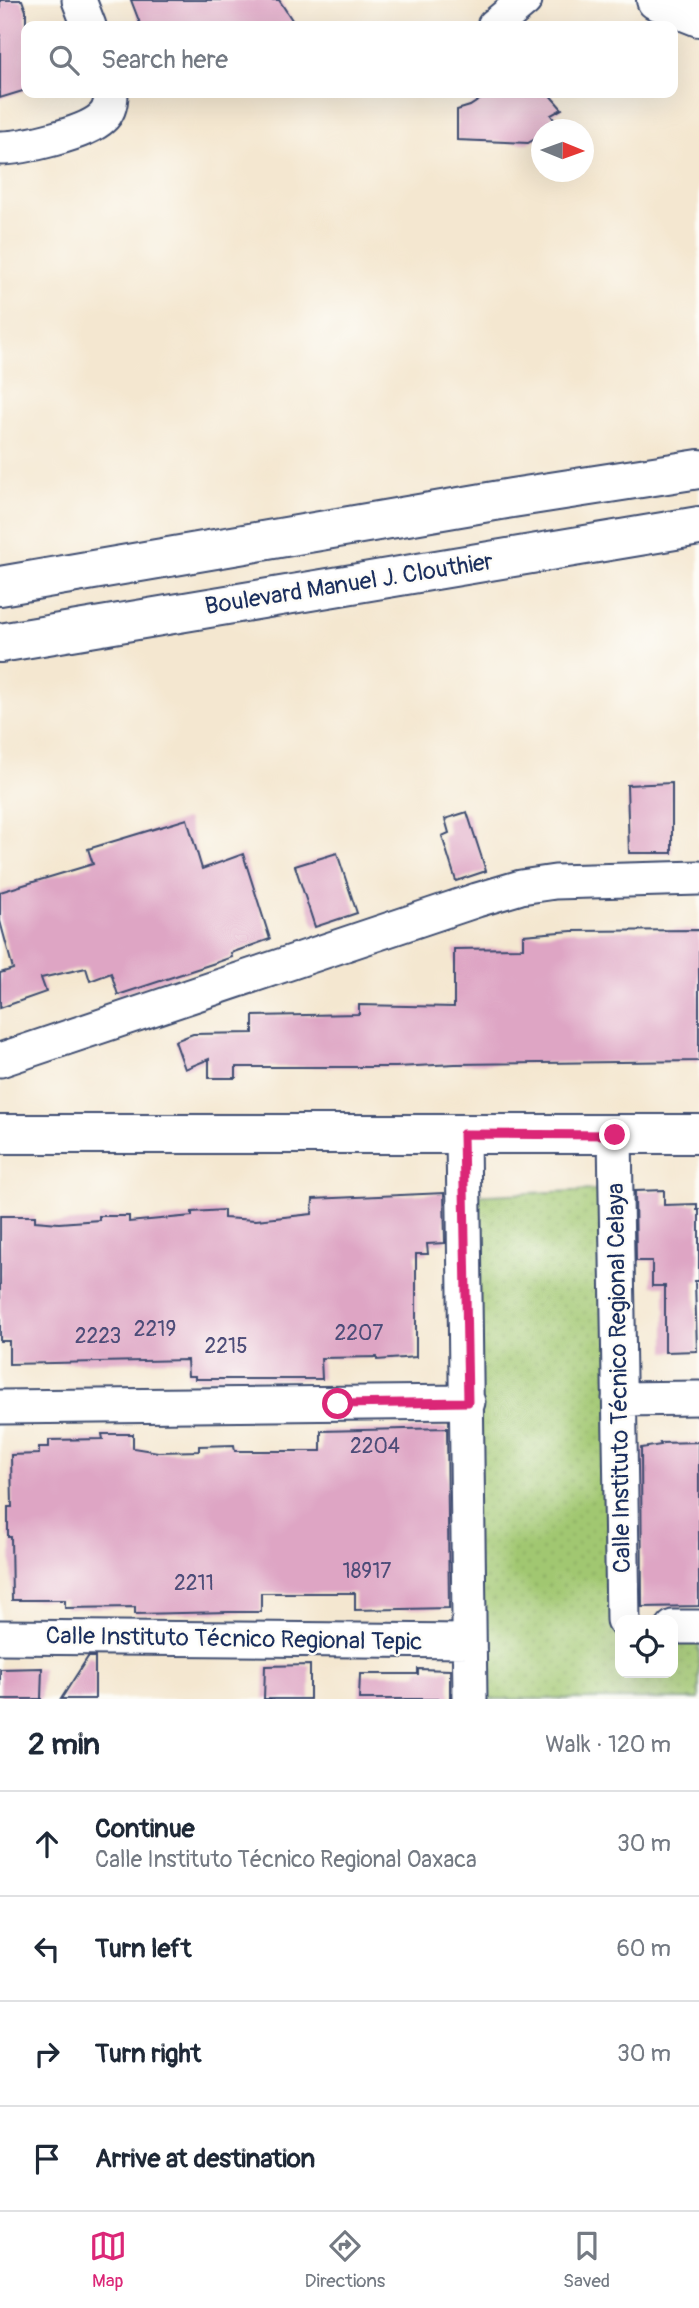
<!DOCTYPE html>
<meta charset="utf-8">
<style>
:root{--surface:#fff;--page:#f2f2f3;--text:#1f2937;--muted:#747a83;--line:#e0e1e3;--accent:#db2777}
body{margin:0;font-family:Pangolin,sans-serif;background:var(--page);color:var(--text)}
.controls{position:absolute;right:21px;bottom:21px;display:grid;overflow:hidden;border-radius:14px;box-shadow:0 7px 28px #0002}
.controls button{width:63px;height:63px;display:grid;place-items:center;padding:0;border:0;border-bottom:2px solid var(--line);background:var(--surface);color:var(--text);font:35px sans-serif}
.compass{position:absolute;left:531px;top:119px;width:63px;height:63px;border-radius:50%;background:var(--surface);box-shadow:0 7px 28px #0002;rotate:91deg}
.stop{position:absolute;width:21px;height:21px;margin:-16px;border:5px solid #db2777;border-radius:50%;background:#fff}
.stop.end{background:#db2777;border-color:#fff;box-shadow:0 2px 7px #0008}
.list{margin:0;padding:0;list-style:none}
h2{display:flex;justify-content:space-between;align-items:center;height:91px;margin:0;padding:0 28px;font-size:30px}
h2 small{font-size:23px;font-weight:400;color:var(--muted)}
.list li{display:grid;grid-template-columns:46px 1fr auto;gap:21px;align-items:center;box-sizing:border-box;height:105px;padding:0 28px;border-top:2px solid var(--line)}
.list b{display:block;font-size:26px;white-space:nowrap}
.list p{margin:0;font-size:23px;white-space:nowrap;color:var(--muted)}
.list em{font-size:23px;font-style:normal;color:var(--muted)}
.icon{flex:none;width:38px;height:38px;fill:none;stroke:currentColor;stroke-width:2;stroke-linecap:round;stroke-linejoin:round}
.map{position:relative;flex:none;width:699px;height:1699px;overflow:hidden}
.search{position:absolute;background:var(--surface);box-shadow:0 7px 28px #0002;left:21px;right:21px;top:21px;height:77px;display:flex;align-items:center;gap:18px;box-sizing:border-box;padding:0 24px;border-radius:14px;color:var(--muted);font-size:26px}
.sheet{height:511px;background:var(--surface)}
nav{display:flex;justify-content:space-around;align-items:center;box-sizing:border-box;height:98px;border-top:2px solid var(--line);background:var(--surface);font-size:19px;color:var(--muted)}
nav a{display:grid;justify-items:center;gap:4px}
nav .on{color:var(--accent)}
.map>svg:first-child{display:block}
.green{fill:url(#green-dots);stroke:#5e7b68;stroke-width:2}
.building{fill:#dea5c4}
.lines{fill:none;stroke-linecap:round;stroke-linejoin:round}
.street-casing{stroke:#3c4b6f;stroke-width:37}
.secondary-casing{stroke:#3c4b6f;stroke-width:42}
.primary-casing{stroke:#3c4b6f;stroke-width:42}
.street{stroke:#fff;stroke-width:33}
.secondary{stroke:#fff;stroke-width:38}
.primary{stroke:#fff;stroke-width:38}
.route{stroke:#db2777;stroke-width:9}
.labels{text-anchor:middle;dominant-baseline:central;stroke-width:5;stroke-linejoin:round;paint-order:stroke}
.number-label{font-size:21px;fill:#4c4c78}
.street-label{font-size:24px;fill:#1b2f5e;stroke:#fdfcf7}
</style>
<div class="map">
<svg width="699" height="1699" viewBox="0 0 699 1699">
<defs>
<pattern id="green-dots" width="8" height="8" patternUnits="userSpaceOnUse" patternTransform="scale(1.75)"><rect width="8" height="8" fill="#a1c771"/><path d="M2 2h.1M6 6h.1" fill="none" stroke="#8aab64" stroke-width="1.8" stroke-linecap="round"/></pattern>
</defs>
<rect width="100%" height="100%" fill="#fdfcf7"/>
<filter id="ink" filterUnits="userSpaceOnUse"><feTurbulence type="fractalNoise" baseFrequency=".0143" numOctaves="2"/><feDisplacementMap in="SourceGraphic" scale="14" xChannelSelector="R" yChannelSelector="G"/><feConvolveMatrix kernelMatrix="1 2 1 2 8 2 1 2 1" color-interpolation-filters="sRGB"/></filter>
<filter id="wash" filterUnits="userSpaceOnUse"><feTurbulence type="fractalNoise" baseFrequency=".00686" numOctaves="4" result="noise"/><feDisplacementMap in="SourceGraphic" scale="28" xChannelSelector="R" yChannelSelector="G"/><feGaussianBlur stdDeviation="1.57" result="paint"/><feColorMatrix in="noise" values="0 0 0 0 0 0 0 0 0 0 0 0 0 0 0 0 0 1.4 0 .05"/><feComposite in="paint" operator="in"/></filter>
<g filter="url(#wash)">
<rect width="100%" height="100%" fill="#f4e7d0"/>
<path class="green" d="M613 1189 620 1673H673V1631H699V1699H474L468 1196Z"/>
<g id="blocks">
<path class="building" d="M0 0H22L26 11V90L0 98Z
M131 0H279L296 26H141Z
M490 93H548L562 109 551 115 557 124 547 130H542V135L528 143 457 140V110L470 106Z
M672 783V853H629L627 785Z
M467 812 486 871 456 881 442 836 449 833 445 819Z
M187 819 202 869 243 854 270 939 231 953 232 957 215 963 118 995 111 973 90 981 86 968 41 978 46 992 0 1008V973L13 969 0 921V892L93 864 88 849Z
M337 853 357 913 315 927 295 866Z
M699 930V1061L455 1064 396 1067H236V1078H209V1059L185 1069 175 1041 193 1034 253 1033V1016L359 1014V1005L454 1007V949L523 948V935L572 931Z
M664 1190V1205L697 1204V1210H699V1281H695L697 1351 665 1352V1286H652V1261H636L635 1191Z
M444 1193 445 1243 427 1244 428 1254H416V1357L377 1360V1357L321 1358 322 1379H195V1376H188L187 1360 9 1364V1341H0V1216H35V1221L59 1223 99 1220V1216H129V1222L192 1216V1212L224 1210V1218L256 1220 312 1214 313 1199Z
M447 1428 449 1608 355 1610V1593H261V1612H229L135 1614V1607L65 1608V1600H12L11 1537H8V1507H12L11 1455 39 1454V1447H49V1440L103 1439 102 1434H133V1448L158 1452 199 1451V1446L234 1445 235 1451H321V1431Z
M699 1442V1606L642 1607 641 1448 661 1445 660 1443Z
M88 1657H95V1699H61Z
M310 1665V1699H264L265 1666Z
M42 1668 41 1699H0V1669Z
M418 1669 450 1670V1699H359L360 1674H418Z"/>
</g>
</g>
<g filter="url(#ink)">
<use href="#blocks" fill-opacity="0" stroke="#3c4b6f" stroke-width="2"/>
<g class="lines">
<g class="street-casing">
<path id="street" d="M79 0 89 26
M494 26 525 0
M0 148C23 148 85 134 102 118 109 112 111 102 111 93
M0 1060 477 900 521 887 555 882 699 878
M463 1134 470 1699
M615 1135 623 1620
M619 1399 699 1398
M0 1407 468 1402
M673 1627H699
M0 1637 469 1641"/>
</g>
<g class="secondary-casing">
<path id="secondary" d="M656 0 699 17
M0 1134H699"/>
</g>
<g class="primary-casing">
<path id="primary" d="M0 586 512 498 699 469
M0 643 699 526"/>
</g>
<use href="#street" class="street"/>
<use href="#secondary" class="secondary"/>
<use href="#primary" class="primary"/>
</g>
</g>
<g class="lines" filter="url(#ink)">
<path class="route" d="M338 1404 468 1402 463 1134 615 1135"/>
</g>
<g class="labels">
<g class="number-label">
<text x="155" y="1329">2219</text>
<text x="359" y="1333">2207</text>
<text x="98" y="1336">2223</text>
<text x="226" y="1346">2215</text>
<text x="375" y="1446">2204</text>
<text x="367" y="1571">18917</text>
<text x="194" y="1583">2211</text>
</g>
<g class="street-label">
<text transform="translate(349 584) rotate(-9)">Boulevard Manuel J. Clouthier</text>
<text transform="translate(619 1378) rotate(-91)">Calle Instituto Técnico Regional Celaya</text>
<text transform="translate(234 1639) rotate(1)">Calle Instituto Técnico Regional Tepic</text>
</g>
</g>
</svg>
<div class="controls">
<button><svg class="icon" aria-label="locate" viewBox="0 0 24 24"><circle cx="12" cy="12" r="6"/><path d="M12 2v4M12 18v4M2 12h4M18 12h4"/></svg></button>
</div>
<svg class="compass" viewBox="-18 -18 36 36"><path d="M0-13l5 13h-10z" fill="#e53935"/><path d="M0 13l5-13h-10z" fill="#747a83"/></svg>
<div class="stop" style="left:338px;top:1404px"></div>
<div class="stop end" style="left:615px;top:1135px"></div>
<div class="search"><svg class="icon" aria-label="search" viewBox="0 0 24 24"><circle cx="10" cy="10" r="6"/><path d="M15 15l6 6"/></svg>Search here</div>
</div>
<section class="sheet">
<h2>2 min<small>Walk · 120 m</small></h2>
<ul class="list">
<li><svg class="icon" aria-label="ahead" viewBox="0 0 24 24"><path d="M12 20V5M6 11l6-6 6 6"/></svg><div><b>Continue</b><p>Calle Instituto Técnico Regional Oaxaca</p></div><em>30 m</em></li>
<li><svg class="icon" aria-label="left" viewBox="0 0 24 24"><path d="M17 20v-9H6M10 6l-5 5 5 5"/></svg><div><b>Turn left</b></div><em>60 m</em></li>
<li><svg class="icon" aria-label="right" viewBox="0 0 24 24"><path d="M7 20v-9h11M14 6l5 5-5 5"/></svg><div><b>Turn right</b></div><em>30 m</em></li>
<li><svg class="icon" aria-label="arrive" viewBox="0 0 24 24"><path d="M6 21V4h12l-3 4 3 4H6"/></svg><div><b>Arrive at destination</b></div></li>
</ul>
</section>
<nav>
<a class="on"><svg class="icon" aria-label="map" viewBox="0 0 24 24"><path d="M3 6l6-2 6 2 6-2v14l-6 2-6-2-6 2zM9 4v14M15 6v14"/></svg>Map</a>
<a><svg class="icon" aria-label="directions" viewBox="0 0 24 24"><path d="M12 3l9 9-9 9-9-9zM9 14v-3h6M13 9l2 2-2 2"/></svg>Directions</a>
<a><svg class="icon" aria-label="saved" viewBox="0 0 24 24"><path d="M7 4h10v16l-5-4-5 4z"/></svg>Saved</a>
</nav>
